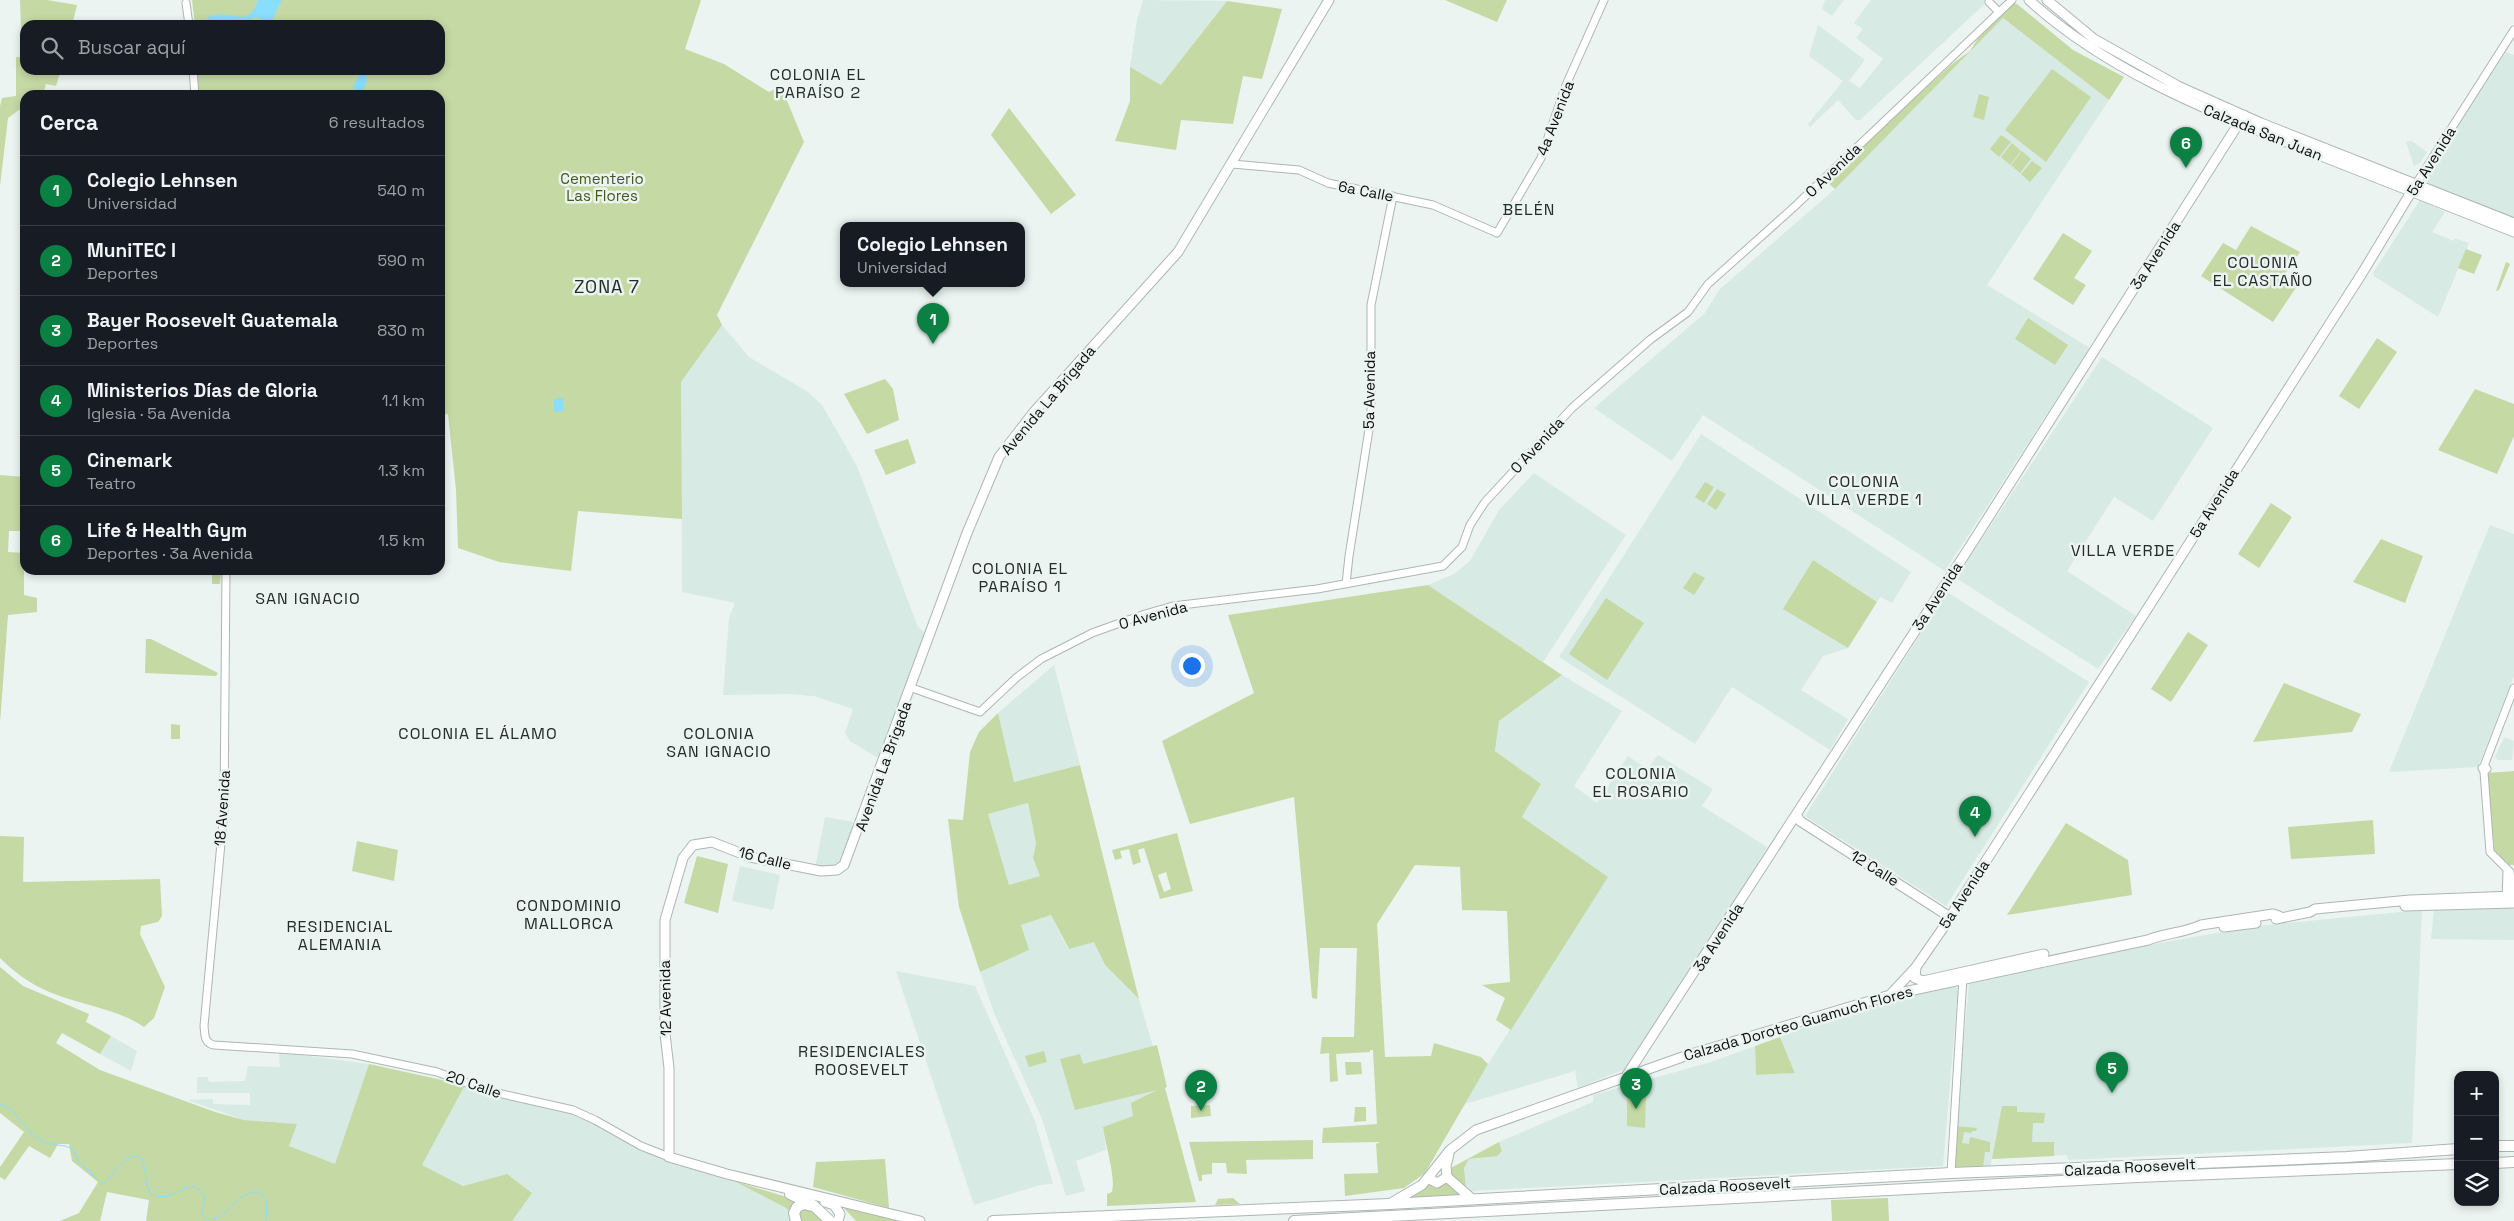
<!DOCTYPE html>
<html lang="es">
<meta charset="utf-8">
<style>
:root{--surface:#171b24;--page:#242831;--text:#f1f3f6;--muted:#9ea1a6;--line:#363941;--accent:#0b8043}
body{margin:0;font-family:"Space Grotesk",sans-serif;background:var(--page);color:var(--text)}
.controls{position:absolute;right:15px;bottom:15px;display:grid;overflow:hidden;border-radius:10px;box-shadow:0 2px 8px #0003}
.controls button{width:45px;height:45px;display:grid;place-items:center;padding:0;border:0;border-bottom:1px solid var(--line);background:var(--surface);color:var(--text);font:25px sans-serif}
.you{position:absolute;left:1191px;top:665px;width:18px;height:18px;margin:-12px;border:4px solid #fff;border-radius:50%;background:#1a73e8;box-shadow:0 0 0 8px #1a73e833}
.badge{display:grid;place-items:center;width:32px;height:32px;border-radius:50%;background:var(--accent);color:#fff;font-size:16px;font-weight:700}
.pin{position:absolute;translate:-50% -41px;filter:drop-shadow(0 1px 2px #0008)}
.pin::after{content:'';position:absolute;top:26px;width:18px;height:15px;background:inherit;clip-path:polygon(0 0,100% 0,50% 100%)}
.popup{position:absolute;left:840px;top:222px;width:185px;height:65px;box-sizing:border-box;display:grid;place-content:center;border-radius:10px;background:var(--surface);filter:drop-shadow(0 1px 4px #0005);font-size:16px;white-space:nowrap;color:var(--muted)}
.popup b{font-size:19px;color:var(--text)}
.popup::after{content:'';position:absolute;left:50%;top:100%;margin-left:-10px;border:10px solid transparent;border-top-color:var(--surface)}
.list{margin:0;padding:0;list-style:none}
h2{display:flex;justify-content:space-between;align-items:center;height:65px;margin:0;padding:0 20px;font-size:21px}
h2 small{font-size:16px;font-weight:400;color:var(--muted)}
.list li{display:grid;grid-template-columns:32px 1fr auto;gap:15px;align-items:center;box-sizing:border-box;height:70px;padding:0 20px;border-top:1px solid var(--line)}
.list b{display:block;font-size:19px;white-space:nowrap}
.list p{margin:0;font-size:16px;white-space:nowrap;color:var(--muted)}
.list em{font-size:16px;font-style:normal;color:var(--muted)}
.icon{flex:none;width:28px;height:28px;fill:none;stroke:currentColor;stroke-width:2;stroke-linecap:round;stroke-linejoin:round}
.map{position:relative;flex:none;width:2514px;height:1221px;overflow:hidden}
.search{position:absolute;background:var(--surface);box-shadow:0 2px 8px #0003;left:20px;top:20px;width:425px;height:55px;display:flex;align-items:center;gap:12px;box-sizing:border-box;padding:0 18px;border-radius:15px;color:var(--muted);font-size:19px}
.panel{position:absolute;background:var(--surface);box-shadow:0 2px 8px #0003;left:20px;top:90px;width:425px;height:485px;border-radius:15px}
.map>svg:first-child{display:block}
.built{fill:#d8eae4}
.green{fill:#c5d9a5;fill-rule:evenodd}
.water{fill:#8adefd}
.lines{fill:none;stroke-linecap:round;stroke-linejoin:round}
.stream{stroke:#8adefd;stroke-width:1}
.minor-casing{stroke:#aeb6b3;stroke-width:9}
.major-casing{stroke:#aeb6b3;stroke-width:11}
.highway-casing{stroke:#aeb6b3;stroke-width:12}
.minor{stroke:#fff;stroke-width:7}
.major{stroke:#fff;stroke-width:9}
.highway{stroke:#fff;stroke-width:10}
.labels{text-anchor:middle;dominant-baseline:central;stroke-width:5;stroke-linejoin:round;paint-order:stroke}
.street-label{font-size:15px;fill:#0a0d0c;stroke:#ebf4f1}
.park-label{font-size:15px;fill:#44571c;stroke:#ebf4f1}
.neighbourhood-label{font-size:16px;letter-spacing:1px;fill:#242b29;stroke:#ebf4f1}
.quarter-label{font-size:18px;letter-spacing:1px;fill:#242b29;stroke:#ebf4f1}
</style>
<div class="map">
<svg width="2514" height="1221" viewBox="0 0 2514 1221">
<rect width="100%" height="100%" fill="#ebf4f1"/>
<path class="built" d="M1143 0 1227 1 1161 85 1130 67 1137 20Z
M1825 0H1844L1832 16 1822 9Z
M1871 0H1989L1860 120H1856L1838 100 1810 127 1808 124 1843 81 1809 56 1818 25 1865 60 1849 81 1860 88 1883 59 1856 38 1863 29 1854 23Z
M2003 18 2109 100 1987 285 2090 348 1945 571 1703 415 1672 461 1594 408 1704 314 1720 289 1835 189Z
M2506 52 2514 55V218L2422 181Z
M2412 141 2427 152 2420 163 2414 166 2406 142Z
M2420 200 2445 212 2432 232 2454 241 2455 238 2469 243 2438 317 2374 276 2373 273Z
M722 325 749 357 808 392 822 405 857 466 918 627 927 635 878 758 850 741 845 733 853 709 814 696 788 694 723 695 729 618 735 603 682 592 681 382Z
M2102 357 2213 428 2153 521 2114 497 2067 571 2136 616 2098 669 1956 578Z
M1701 434 1911 572 1892 603 1880 597 1877 602 1813 560 1784 608 1848 648 1823 656 1801 690 1848 719 1830 750 1732 687 1695 744 1559 657Z
M1534 473 1626 535 1543 662 1428 585 1454 574 1470 561 1499 510Z
M2490 525 2514 534V676L2478 767 2389 772Z
M1947 592 2089 682 1946 906 1805 816Z
M1054 665 1080 765 1014 782 998 713Z
M1562 675 1622 711 1574 786 1597 803 1628 756 1647 769 1658 755 1713 789 1702 806 1767 847 1660 1026 1625 1069 1578 1088 1575 1071 1465 1104 1488 1064 1607 877 1522 817 1541 784 1495 751 1499 721Z
M2504 737 2514 741 2512 760H2498L2495 757Z
M1028 803 1036 843 1033 858 1040 876 1009 886 987 814Z
M825 817 854 822 841 864 832 870 815 867Z
M740 866 780 875 773 910 732 901Z
M2514 907V940L2431 939 2434 908Z
M2422 910 2412 1143 2068 1160 2067 1155 1992 1159 1990 1167 1957 1169 1956 1126 1969 984 2154 944 2256 926Z
M1051 915 1068 949 1094 941 1105 965 1139 999 1165 1087 1133 1116 1103 1127 1106 1150 1076 1161 1085 1191 1066 1196 1042 1119 994 1013 980 972 1028 950 1021 925Z
M896 971 975 986 1035 1121 1053 1184 1040 1185 974 1205Z
M1955 986 1958 989 1943 1166 1471 1191 1466 1187 1464 1168 1469 1159 1482 1158 1502 1150 1499 1142 1593 1102V1095L1711 1062 1755 1046 1756 1075 1795 1072 1780 1037 1847 1011Z
M111 1036 137 1051 131 1071 100 1054Z
M279 1052 369 1064 336 1165 289 1146 296 1124 244 1120 187 1100 213 1099V1104L250 1105V1093H197V1077H208L209 1082 245 1081 248 1066 280 1067Z
M465 1085 510 1100 566 1112 589 1120 641 1150 734 1181 786 1208 802 1221H512L507 1174 463 1186 422 1165Z"/>
<path class="green" d="M20 0H47L77 5 72 25H25V70H61L56 86 46 84 43 95H25L23 107 8 118 0 186V106L2 98 16 96V57H22Z
M192 0H701L685 49 724 64 769 92 781 86 804 142 717 315 722 325 681 382 682 519 578 511 571 571 499 562 458 548 456 490 448 414 440 415V388L444 387 440 356V95H198L197 70H440V25H195Z
M1445 0H1507L1497 22Z
M1227 1 1282 9 1262 79 1243 76 1233 124 1181 120 1176 150 1115 141 1130 101V67L1161 85Z
M2014 3 2017 4 2073 50 2124 77 2109 100 2003 18 1835 189 1827 182 1880 129 1952 64 1970 51 1980 35Z
M2052 69 2091 97 2046 162 2005 130Z
M1979 94 1989 97 1984 120 1973 117Z
M1009 108 1076 195 1051 214 991 135Z
M2001 135 2011 142 1999 157 1990 149Z
M2012 143 2021 151 2010 165 2001 157Z
M2022 151 2031 159 2020 173 2011 165Z
M2032 161 2042 168 2030 182 2021 174Z
M2251 226 2300 252 2284 275 2299 283 2273 322 2201 276 2223 243 2236 250Z
M2063 233 2092 251 2074 278 2086 285 2073 305 2033 279Z
M2466 249 2482 255 2474 274 2458 268Z
M2506 262 2510 264 2499 290 2496 291Z
M2028 318 2068 345 2055 365 2015 339Z
M2377 338 2397 352 2359 409 2339 396Z
M885 379 893 389 899 420 867 434 844 394Z
M2475 389 2514 404V436L2497 474 2438 450Z
M908 439 916 463 886 475 874 450Z
M0 475 25 477V531H9L8 552 24 553V595L37 598V612L8 615 0 723Z
M1705 482 1714 487 1704 503 1695 497Z
M1717 489 1726 494 1716 510 1707 504Z
M2271 503 2292 517 2259 568 2238 554Z
M2381 539 2423 556 2405 603 2353 582Z
M1813 560 1877 602 1848 648 1783 609Z
M212 570H221L220 584H212Z
M1694 572 1705 578 1694 595 1683 588Z
M1428 585 1562 675 1499 721 1495 751 1541 784 1522 817 1608 877 1511 1030 1496 1020 1505 998 1482 985 1510 982 1507 911 1462 910 1460 867 1415 865 1377 924 1385 1057 1431 1056 1434 1043 1481 1057 1488 1064 1425 1173 1404 1188 1345 1196 1344 1174 1378 1173 1376 1144 1380 1142 1322 1143 1323 1128 1377 1124 1373 1050H1370V1052L1336 1054 1338 1081 1330 1082 1329 1053 1320 1054 1322 1037H1354L1357 948H1320L1317 999 1312 998 1294 797 1190 824 1162 741 1254 693 1228 615Z
M1606 598 1644 623 1607 680 1569 654Z
M2188 632 2208 645 2171 702 2151 689Z
M146 639H151L218 673 216 676 145 673Z
M2284 683 2361 714 2352 732 2253 742Z
M998 713 1014 782 1080 765 1139 999 1105 965 1094 942 1069 949 1051 915 1021 925 1029 950 980 972 959 907 948 819 963 820 970 752 979 732ZM1028 803 1036 843 1033 858 1040 876 1009 885 988 814Z
M171 724 180 725V739H171Z
M2514 771V865H2507L2494 852 2488 773Z
M2373 820 2375 854 2291 859 2288 827Z
M2066 823 2128 860 2132 895 2007 915Z
M1177 833 1193 891 1160 899 1144 848 1138 850 1141 862 1133 865 1129 849 1120 851 1122 858 1115 860 1112 850ZM1166 872 1171 889 1164 892 1158 875Z
M0 836 24 837 23 882 160 879 162 916 158 922 141 926 140 934 165 987 154 1018 144 1027C116 1008 79 1005 47 991 29 983 14 972 0 958Z
M357 841 398 850 394 881 352 871Z
M697 856 728 864 718 913 684 903Z
M0 967 23 986 89 1014 86 1022 111 1036 100 1054 62 1033 56 1043 100 1070 215 1112 244 1120 297 1124 289 1146 335 1164 369 1064 465 1085 422 1165 463 1186 507 1174 532 1193 512 1221H146L149 1200 107 1192 100 1221H60L79 1213 98 1182 72 1161 69 1144H58L50 1158 29 1146 5 1180 0 1177V1167L24 1132 0 1113Z
M1780 1037 1795 1073 1756 1075 1755 1046Z
M1157 1045 1167 1087 1165 1088 1196 1202 1107 1206V1194L1112 1192C1116 1176 1105 1145 1103 1127L1133 1116 1131 1103 1157 1090 1075 1110 1060 1059 1080 1054 1083 1064Z
M1044 1051 1047 1062 1029 1067 1025 1056Z
M1345 1062H1361L1362 1074 1346 1075Z
M1627 1092 1646 1093 1645 1128 1627 1126Z
M1210 1105 1211 1116 1191 1118V1106Z
M2002 1106H2017V1112L2045 1113 2044 1123H2033L2032 1142H2054V1156L1992 1159Z
M1355 1107H1366V1121L1354 1122Z
M1956 1126 1977 1128 1976 1131H1972L1971 1133 1964 1132 1962 1143 1969 1144 1970 1137 1990 1142V1152H1985L1983 1168 1957 1169 1955 1167Z
M1313 1140V1159L1246 1160 1247 1174 1227 1173 1226 1163H1212V1174L1202 1175V1181H1199L1189 1142Z
M1499 1142 1502 1151 1497 1156 1469 1159 1464 1168 1466 1187 1471 1191H1469L1452 1176 1449 1169Z
M885 1159 889 1208 813 1187 816 1162Z
M734 1181 806 1203 824 1221H802L786 1208Z
M1429 1182 1438 1187 1446 1183 1466 1196 1405 1198 1417 1193Z
M1233 1198 1240 1204 1215 1205 1218 1199Z
M1888 1198 1889 1221H1832L1831 1200Z
M842 1206 905 1221H856Z"/>
<path class="water" d="M258 0H282L272 20 265 21 256 17 251 19V25H208L207 18C231 5 246 33 258 0Z
M360 73 366 74 367 80 363 90 356 95 353 87Z
M563 398 564 411 554 412V399Z"/>
<g class="lines">
<path class="stream" d="M0 1104 11 1109 32 1134 45 1143 65 1146 73 1149 79 1162 101 1182 104 1183C114 1173 124 1155 139 1156 149 1166 142 1184 152 1195 169 1202 180 1186 197 1187L205 1198C204 1207 197 1214 208 1220 232 1218 233 1191 260 1192L267 1201 266 1221"/>
<g class="minor-casing">
<path id="minor" d="M1989 2 1999 12
M186 3 189 25
M193 70 195 95
M1232 164 1299 170 1328 183 1433 205 1497 233 1541 158 1566 85 1604 0
M2416 184 2514 30
M226 570 224 811 204 1026C205 1035 204 1043 214 1045L352 1054 437 1072 489 1091 573 1110 595 1120 641 1146 669 1157
M1346 584 1349 556 1371 417V305L1393 196
M912 688 980 712 1016 678 1041 659 1092 633 1145 614 1173 606 1317 589 1443 566 1462 547 1470 525 1485 502 1572 408 1651 339 1688 312 1708 284 1793 208 2012 0
M2484 766 2514 688
M2484 771 2487 769 2485 766 2482 768 2484 772 2490 852 2510 872 2513 900
M2506 901 2507 871
M1951 1173 1963 977"/>
</g>
<g class="major-casing">
<path id="major" d="M2029 0C2106 70 2202 108 2296 146 2369 175 2442 203 2514 232
M2047 0 2094 39 2178 86 2261 123 2514 223
M1797 816 1800 821 1950 917
M2405 906 2514 903
M2276 919 2310 912 2315 909 2410 900 2514 896
M2224 927 2256 923
M1916 967 1915 978 1923 981 2044 954
M1890 995 1916 967 1943 928 2361 275 2416 184
M1627 1075 1967 551 2244 115
M1449 1154 1446 1166 1447 1177 1472 1199
M1428 1178 1437 1183 1447 1177
M825 1202 834 1205 840 1214 838 1221
M1391 1203 1422 1185 1450 1150 1476 1130 1688 1055 1890 995 2148 940C2165 933 2184 933 2201 925L2273 914 2279 916
M920 1221 727 1174 669 1157V1068L665 1034V920L683 858 693 845 712 842 750 857 821 871 837 870 844 865 967 533 999 457 1033 413 1178 252 1329 0"/>
</g>
<g class="highway-casing">
<path id="highway" d="M2495 1146H2514
M2495 1163 2514 1162
M790 1194 813 1205 830 1221
M796 1221 794 1213 797 1207 804 1204 812 1206
M993 1221 1389 1204 1951 1173 2347 1157 2458 1149
M1294 1221 2137 1177 2458 1164"/>
</g>
<use href="#minor" class="minor"/>
<use href="#major" class="major"/>
<use href="#highway" class="highway"/>
</g>
<g class="labels">
<g class="street-label">
<text transform="translate(1555 118) rotate(-69)">4a Avenida</text>
<text transform="translate(2263 132) rotate(22)">Calzada San Juan</text>
<text transform="translate(2431 161) rotate(-58)">5a Avenida</text>
<text transform="translate(1833 170) rotate(-44)">0 Avenida</text>
<text transform="translate(1366 191) rotate(11)">6a Calle</text>
<text transform="translate(2155 255) rotate(-57)">3a Avenida</text>
<text transform="translate(1369 390) rotate(-89)">5a Avenida</text>
<text transform="translate(1048 400) rotate(-50)">Avenida La Brigada</text>
<text transform="translate(1537 445) rotate(-47)">0 Avenida</text>
<text transform="translate(2214 503) rotate(-58)">5a Avenida</text>
<text transform="translate(1937 596) rotate(-57)">3a Avenida</text>
<text transform="translate(1153 615) rotate(-15)">0 Avenida</text>
<text transform="translate(883 766) rotate(-70)">Avenida La Brigada</text>
<text transform="translate(222 808) rotate(-86)">18 Avenida</text>
<text transform="translate(765 858) rotate(14)">16 Calle</text>
<text transform="translate(1875 868) rotate(32)">12 Calle</text>
<text transform="translate(1964 894) rotate(-57)">5a Avenida</text>
<text transform="translate(1718 937) rotate(-57)">3a Avenida</text>
<text transform="translate(665 998) rotate(-91)">12 Avenida</text>
<text transform="translate(1798 1023) rotate(-16)">Calzada Doroteo Guamuch Flores</text>
<text transform="translate(474 1084) rotate(19)">20 Calle</text>
<text transform="translate(2130 1167) rotate(-3)">Calzada Roosevelt</text>
<text transform="translate(1725 1186) rotate(-3)">Calzada Roosevelt</text>
</g>
<g class="park-label">
<text x="602" y="178">Cementerio<tspan x="602" dy="17">Las Flores</tspan></text>
</g>
<g class="neighbourhood-label">
<text x="818" y="74">COLONIA EL<tspan x="818" dy="18">PARAÍSO 2</tspan></text>
<text x="1529" y="209">BELÉN</text>
<text x="2263" y="262">COLONIA<tspan x="2263" dy="18">EL CASTAÑO</tspan></text>
<text x="1864" y="481">COLONIA<tspan x="1864" dy="18">VILLA VERDE 1</tspan></text>
<text x="2123" y="550">VILLA VERDE</text>
<text x="1020" y="568">COLONIA EL<tspan x="1020" dy="18">PARAÍSO 1</tspan></text>
<text x="308" y="598">SAN IGNACIO</text>
<text x="478" y="733">COLONIA EL ÁLAMO</text>
<text x="719" y="733">COLONIA<tspan x="719" dy="18">SAN IGNACIO</tspan></text>
<text x="1641" y="773">COLONIA<tspan x="1641" dy="18">EL ROSARIO</tspan></text>
<text x="569" y="905">CONDOMINIO<tspan x="569" dy="18">MALLORCA</tspan></text>
<text x="340" y="926">RESIDENCIAL<tspan x="340" dy="18">ALEMANIA</tspan></text>
<text x="862" y="1051">RESIDENCIALES<tspan x="862" dy="18">ROOSEVELT</tspan></text>
</g>
<g class="quarter-label">
<text x="607" y="286">ZONA 7</text>
</g>
</g>
</svg>
<div class="controls">
<button>+</button>
<button>−</button>
<button><svg class="icon" aria-label="layers" viewBox="0 0 24 24"><path d="M12 4l9 5-9 5-9-5zM3 14l9 5 9-5"/></svg></button>
</div>
<div class="you"></div>
<div class="pin badge" style="left:933px;top:344px">1</div>
<div class="popup"><b>Colegio Lehnsen</b>Universidad</div>
<div class="pin badge" style="left:1201px;top:1111px">2</div>
<div class="pin badge" style="left:1636px;top:1109px">3</div>
<div class="pin badge" style="left:1975px;top:837px">4</div>
<div class="pin badge" style="left:2112px;top:1093px">5</div>
<div class="pin badge" style="left:2186px;top:168px">6</div>
<div class="search"><svg class="icon" aria-label="search" viewBox="0 0 24 24"><circle cx="10" cy="10" r="6"/><path d="M15 15l6 6"/></svg>Buscar aquí</div>
<section class="panel">
<h2>Cerca<small>6 resultados</small></h2>
<ul class="list">
<li><span class="badge">1</span><div><b>Colegio Lehnsen</b><p>Universidad</p></div><em>540 m</em></li>
<li><span class="badge">2</span><div><b>MuniTEC I</b><p>Deportes</p></div><em>590 m</em></li>
<li><span class="badge">3</span><div><b>Bayer Roosevelt Guatemala</b><p>Deportes</p></div><em>830 m</em></li>
<li><span class="badge">4</span><div><b>Ministerios Días de Gloria</b><p>Iglesia · 5a Avenida</p></div><em>1.1 km</em></li>
<li><span class="badge">5</span><div><b>Cinemark</b><p>Teatro</p></div><em>1.3 km</em></li>
<li><span class="badge">6</span><div><b>Life &amp; Health Gym</b><p>Deportes · 3a Avenida</p></div><em>1.5 km</em></li>
</ul>
</section>
</div>
